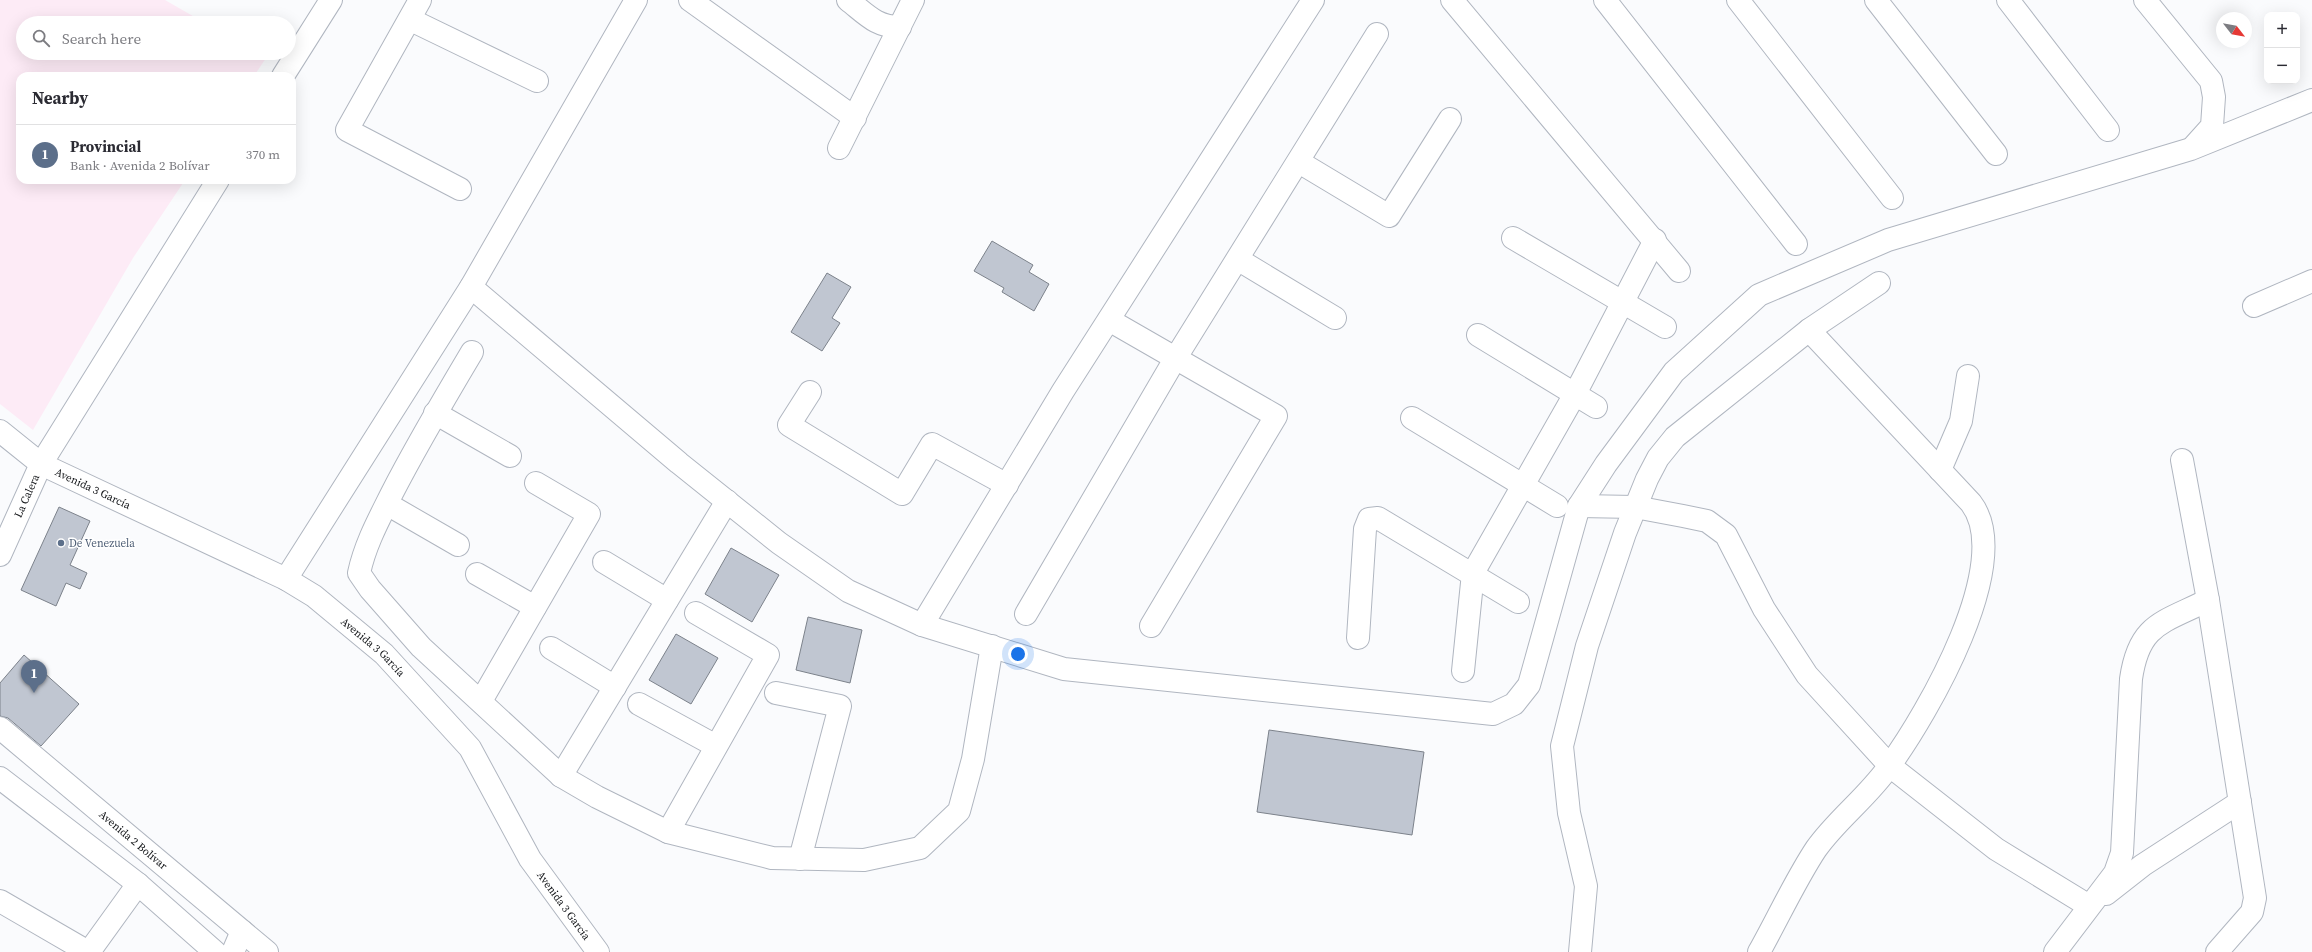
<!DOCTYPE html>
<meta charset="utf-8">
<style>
:root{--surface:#fff;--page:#f2f2f3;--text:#2b2b33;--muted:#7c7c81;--line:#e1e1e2;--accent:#111827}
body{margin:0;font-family:"Source Serif 4",serif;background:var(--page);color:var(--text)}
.controls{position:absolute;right:12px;top:12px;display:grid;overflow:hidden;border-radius:8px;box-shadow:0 4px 16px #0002}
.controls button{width:36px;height:36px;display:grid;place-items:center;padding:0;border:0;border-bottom:1px solid var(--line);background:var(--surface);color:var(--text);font:20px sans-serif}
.compass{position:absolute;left:2216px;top:12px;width:36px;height:36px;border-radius:50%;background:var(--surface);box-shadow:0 4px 16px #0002;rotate:121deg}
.you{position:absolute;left:1018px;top:654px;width:14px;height:14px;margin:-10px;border:3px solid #fff;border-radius:50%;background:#1a73e8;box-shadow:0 0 0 6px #1a73e833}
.badge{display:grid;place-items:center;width:26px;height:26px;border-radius:50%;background:var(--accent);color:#fff;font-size:13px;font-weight:700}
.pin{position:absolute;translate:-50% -33px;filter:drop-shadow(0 1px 2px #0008)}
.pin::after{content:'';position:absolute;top:21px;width:14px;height:12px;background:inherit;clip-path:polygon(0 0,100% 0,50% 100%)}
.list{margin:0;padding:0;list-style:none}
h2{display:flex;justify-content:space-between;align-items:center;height:52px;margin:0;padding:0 16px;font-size:17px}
h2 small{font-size:13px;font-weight:400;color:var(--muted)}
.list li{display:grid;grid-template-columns:26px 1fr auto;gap:12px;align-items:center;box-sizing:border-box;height:60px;padding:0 16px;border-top:1px solid var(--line)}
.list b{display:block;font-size:15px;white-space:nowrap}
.list p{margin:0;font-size:13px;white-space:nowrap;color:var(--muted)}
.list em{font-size:13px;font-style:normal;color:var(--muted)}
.icon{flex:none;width:22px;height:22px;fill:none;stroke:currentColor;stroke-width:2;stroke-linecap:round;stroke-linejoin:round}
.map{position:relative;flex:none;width:2312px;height:952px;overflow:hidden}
.search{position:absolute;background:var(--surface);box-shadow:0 4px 16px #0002;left:16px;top:16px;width:280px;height:44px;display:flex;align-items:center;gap:10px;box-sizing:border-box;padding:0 14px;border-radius:22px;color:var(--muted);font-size:15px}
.panel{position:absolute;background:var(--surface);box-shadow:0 4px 16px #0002;left:16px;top:72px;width:280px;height:112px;border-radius:12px}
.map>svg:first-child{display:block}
.industrial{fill:#fdebf6}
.building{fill:#c0c6d1;stroke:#7c828b}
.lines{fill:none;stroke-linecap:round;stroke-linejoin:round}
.minor-casing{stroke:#b0b6c0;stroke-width:24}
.minor{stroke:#fff;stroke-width:22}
.service-dot{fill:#5c6f8a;stroke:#fff;stroke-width:1.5}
.labels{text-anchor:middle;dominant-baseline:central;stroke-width:3;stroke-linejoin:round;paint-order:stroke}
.street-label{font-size:11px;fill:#131518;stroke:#fff}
.service-label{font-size:11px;fill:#4e5e75;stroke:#fff;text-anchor:start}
</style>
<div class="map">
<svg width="2312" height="952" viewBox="0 0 2312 952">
<rect width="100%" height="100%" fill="#fafbfd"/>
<path class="industrial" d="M0 0H165L205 23H23V53H257L266 58 254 76H20V180H185L133 258 33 430 0 404Z"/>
<path class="building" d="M992 241 1033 265 1029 272 1049 284 1034 311 1002 292 1004 288 974 271Z
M827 273 851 287 832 318 840 323 822 351 791 332Z
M59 507 90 521 70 565 87 573 80 589 66 583 56 606 21 590Z
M731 548 779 575 752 622 705 594Z
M808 617 862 630 850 683 796 670Z
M676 634 718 658 691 704 649 680Z
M24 655 79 704 41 746 8 718 0 716V683Z
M1269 730 1424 752 1412 835 1257 812Z"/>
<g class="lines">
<g class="minor-casing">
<g id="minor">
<path d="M420 0 347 130 460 189"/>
<path d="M690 0 855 118"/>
<path d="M848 0C866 14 876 27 900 27"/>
<path d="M1452 0 1679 271"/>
<path d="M1605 0 1796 244"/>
<path d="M1738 0 1892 198"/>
<path d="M1876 0 1996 154"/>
<path d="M2008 0 2108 130"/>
<path d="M2145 0 2211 81 2214 97 2212 126 2194 146"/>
<path d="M411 20 537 81"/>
<path d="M283 76 331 0"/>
<path d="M839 148 913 0"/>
<path d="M1299 162 1389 216 1450 119"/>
<path id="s1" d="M218 180 41 464 286 579 314 596 384 654 470 748 530 859 598 952"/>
<path d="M1513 238 1665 327"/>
<path d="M1239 260 1335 318"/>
<path d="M471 287 679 463 779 543 848 591 922 625 1064 669 1493 714 1514 704 1529 685 1579 506 1606 464 1674 372 1759 295 1888 240 2191 149 2312 100"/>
<path d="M2254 306 2312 281"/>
<path d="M1109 320 1276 416 1151 626"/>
<path d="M1478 335 1596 407"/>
<path d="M472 352C444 399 416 446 391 495 378 521 365 545 359 573L370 589 421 647 561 776 597 797 668 832 772 858 864 860 920 848 959 811 973 759 992 646"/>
<path d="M810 392 789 425 902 494 932 444 1007 485"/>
<path d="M435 413 510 456"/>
<path d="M1412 418 1557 506"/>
<path d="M0 431 41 464 0 555"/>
<path d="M2182 460 2208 600 2255 898 2252 912 2217 952"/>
<path d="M1940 470 1961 421 1968 376"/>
<path d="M387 504 458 545"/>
<path d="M1579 506 1635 507 1683 516 1707 521 1726 535 1764 609 1807 675 1890 766 1996 849 2089 906"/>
<path d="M604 562 667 600"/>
<path d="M477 574 535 607"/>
<path d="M286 579 471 287 636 0"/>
<path d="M1026 614 1175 359 1377 34"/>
<path d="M922 625 1063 391 1313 0"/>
<path d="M1358 638 1365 529 1369 519 1378 518 1518 602"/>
<path d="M551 648 615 687"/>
<path d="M1463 671 1473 573 1575 394 1655 240"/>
<path d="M776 693 840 706 800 859"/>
<path d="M481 701 589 514 536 483"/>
<path d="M639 704 716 746"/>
<path id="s2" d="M0 728 267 952"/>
<path d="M561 776 727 501"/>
<path d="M0 778 138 884 215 952"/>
<path d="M668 832 768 655 696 613"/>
<path d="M2106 894 2143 865 2240 802"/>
<path d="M0 901 88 952"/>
<path d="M89 952 138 884"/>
<path d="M233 952 242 931"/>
<path d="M1580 952 1586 886 1569 813 1562 746 1587 646 1625 533 1647 479 1658 458 1675 437 1809 330 1879 283"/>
<path d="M1759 952C1777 920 1796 879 1816 849 1837 819 1869 796 1890 765 1927 714 2016 562 1971 503L1809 330"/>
<path d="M2055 952 2115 873 2122 853 2131 679C2139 623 2163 623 2208 600"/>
</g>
</g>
<use href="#minor" class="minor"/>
</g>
<circle class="service-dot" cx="61" cy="543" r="4"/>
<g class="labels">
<g class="street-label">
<text stroke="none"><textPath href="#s1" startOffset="392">Avenida 3 García</textPath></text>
<text transform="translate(27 496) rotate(-66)">La Calera</text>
<text stroke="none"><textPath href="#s1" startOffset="716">Avenida 3 García</textPath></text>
<text stroke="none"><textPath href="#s2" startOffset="174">Avenida 2 Bolívar</textPath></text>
<text stroke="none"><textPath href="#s1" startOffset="1040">Avenida 3 García</textPath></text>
</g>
<g class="service-label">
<text x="69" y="543">De Venezuela</text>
</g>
</g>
</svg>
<div class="controls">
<button>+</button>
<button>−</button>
</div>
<svg class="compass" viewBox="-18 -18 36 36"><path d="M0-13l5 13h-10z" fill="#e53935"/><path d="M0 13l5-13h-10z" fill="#7c7c81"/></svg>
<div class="you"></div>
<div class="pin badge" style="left:34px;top:693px;background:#5c6f8a">1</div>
<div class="search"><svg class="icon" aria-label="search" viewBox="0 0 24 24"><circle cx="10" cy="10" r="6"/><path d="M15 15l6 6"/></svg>Search here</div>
<section class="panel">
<h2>Nearby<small></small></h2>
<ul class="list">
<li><span class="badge" style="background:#5c6f8a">1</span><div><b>Provincial</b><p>Bank · Avenida 2 Bolívar</p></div><em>370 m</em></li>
</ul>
</section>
</div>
